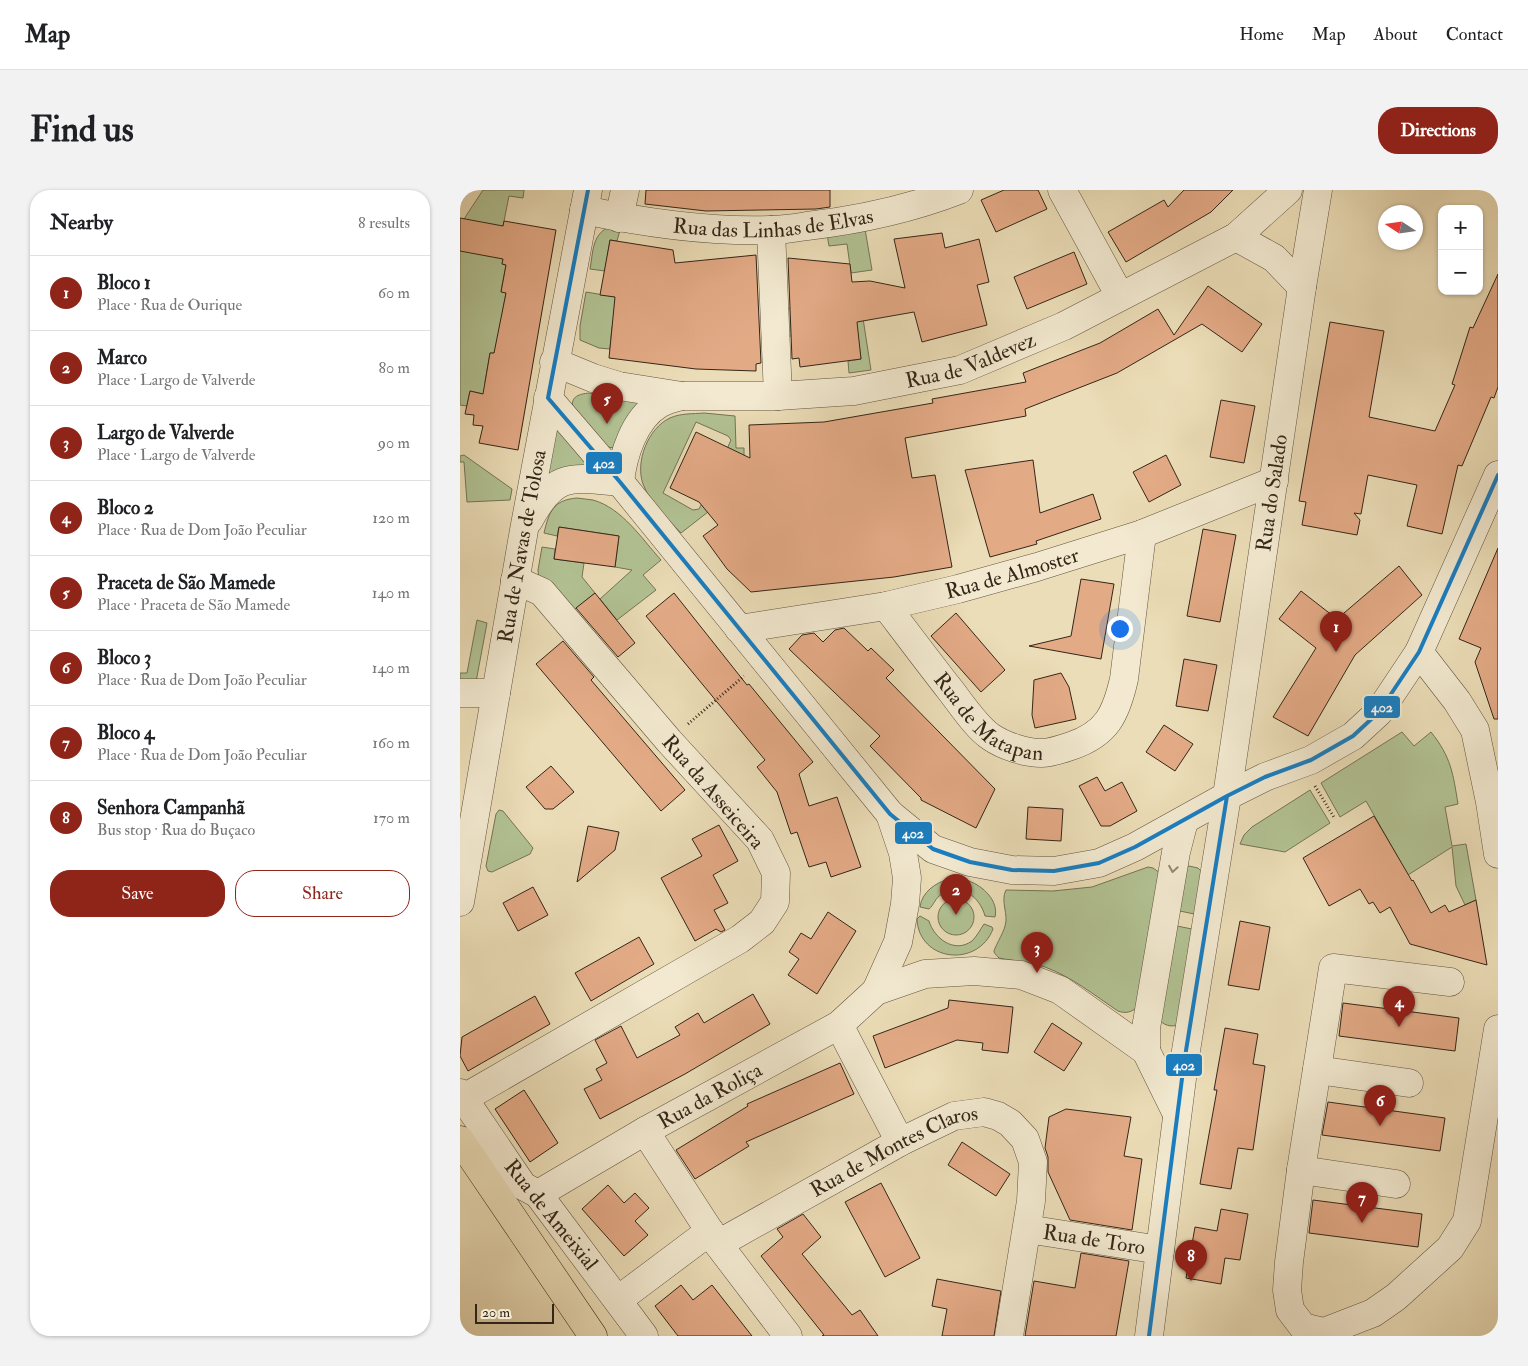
<!DOCTYPE html>
<meta charset="utf-8">
<style>
:root{--surface:#fff;--page:#f2f2f2;--text:#202124;--muted:#757577;--line:#e0e0e0;--accent:#8f2418}
body{margin:0;font-family:"IM FELL Double Pica",serif;background:var(--page);color:var(--text)}
.controls{position:absolute;right:15px;top:15px;display:grid;overflow:hidden;border-radius:10px;box-shadow:0 1px 4px #0004}
.controls button{width:45px;height:45px;display:grid;place-items:center;padding:0;border:0;border-bottom:1px solid var(--line);background:var(--surface);color:var(--text);font:25px sans-serif}
.compass{position:absolute;left:918px;top:15px;width:45px;height:45px;border-radius:50%;background:var(--surface);box-shadow:0 1px 4px #0004;rotate:282deg}
.scale{position:absolute;left:15px;bottom:12px;width:79px;box-sizing:border-box;padding-left:5px;border:2px solid #342618;border-top:0;font-size:14px;line-height:18px;white-space:nowrap;color:#342618;-webkit-text-stroke:4px #f2e9d0;paint-order:stroke}
.you{position:absolute;left:659px;top:438px;width:18px;height:18px;margin:-12px;border:4px solid #fff;border-radius:50%;background:#1a73e8;box-shadow:0 0 0 8px #1a73e833}
.badge{display:grid;place-items:center;width:32px;height:32px;border-radius:50%;background:var(--accent);color:#fff;font-size:16px;font-weight:700}
.pin{position:absolute;translate:-50% -41px;filter:drop-shadow(0 1px 2px #0008)}
.pin::after{content:'';position:absolute;top:26px;width:18px;height:15px;background:inherit;clip-path:polygon(0 0,100% 0,50% 100%)}
.list{margin:0;padding:0;list-style:none}
h2{display:flex;justify-content:space-between;align-items:center;height:65px;margin:0;padding:0 20px;font-size:21px}
h2 small{font-size:16px;font-weight:400;color:var(--muted)}
.list li{display:grid;grid-template-columns:32px 1fr auto;gap:15px;align-items:center;box-sizing:border-box;height:75px;padding:0 20px;border-top:1px solid var(--line)}
.list b{display:block;font-size:19px;white-space:nowrap}
.list p{margin:0;font-size:16px;white-space:nowrap;color:var(--muted)}
.list em{font-size:16px;font-style:normal;color:var(--muted)}
.actions{display:flex;gap:10px;padding:15px 20px}
.actions a{flex:1;padding:11px 0;border:1px solid var(--accent);border-radius:20px;text-align:center;font-size:18px;color:var(--accent)}
.actions .main{background:var(--accent);color:#fff}
.map{position:relative;flex:none;width:1038px;height:1146px;overflow:hidden;border-radius:20px}
header{display:flex;align-items:center;gap:30px;box-sizing:border-box;height:70px;padding:0 25px;background:var(--surface);border-bottom:1px solid var(--line)}
header strong{font-size:24px}
nav{display:flex;gap:28px;margin-inline-start:auto;font-size:18px}
.intro{display:flex;align-items:center;justify-content:space-between;box-sizing:border-box;height:120px;padding:0 30px}
h1{margin:0;font-size:35px}
.button{padding:12px 22px;border-radius:20px;background:var(--accent);color:#fff;font-size:18px;font-weight:700}
main{display:flex;gap:30px;padding:0 30px}
aside{flex:1;background:var(--surface);border-radius:20px;box-shadow:0 1px 4px #0004}
.map>svg:first-child{display:block}
.green{fill:#b2c293;stroke:#737456}
.building{fill:#e3aa86;stroke:#342618}
.lines{fill:none;stroke-linecap:round;stroke-linejoin:round}
.minor-casing{stroke:#625440;stroke-width:29}
.major-casing{stroke:#342618;stroke-width:29}
.path{stroke:#342618;stroke-width:3;stroke-dasharray:1 2.5;stroke-linecap:butt}
.minor{stroke:#f2e9d0;stroke-width:28}
.major{stroke:#ebddb7;stroke-width:28}
.bus-1-casing{stroke:#f2e9d0;stroke-width:8}
.bus-1{stroke:#187ec2;stroke-width:4}
.oneway{stroke:#938874}
.labels{text-anchor:middle;dominant-baseline:central;stroke-width:4;stroke-linejoin:round;paint-order:stroke}
.street-label{font-size:21px;fill:#342618;stroke:#f2e9d0}
.line-badge{stroke:#f2e9d0;stroke-width:2}
.badge-label{font-size:14px;text-anchor:middle;font-weight:bold;fill:#fff}
</style>
<header>
<strong>Map</strong>
<nav><a>Home</a><a>Map</a><a>About</a><a>Contact</a></nav>
</header>
<div class="intro"><h1>Find us</h1><a class="button">Directions</a></div>
<main>
<aside>
<h2>Nearby<small>8 results</small></h2>
<ul class="list">
<li><span class="badge">1</span><div><b>Bloco 1</b><p>Place · Rua de Ourique</p></div><em>60 m</em></li>
<li><span class="badge">2</span><div><b>Marco</b><p>Place · Largo de Valverde</p></div><em>80 m</em></li>
<li><span class="badge">3</span><div><b>Largo de Valverde</b><p>Place · Largo de Valverde</p></div><em>90 m</em></li>
<li><span class="badge">4</span><div><b>Bloco 2</b><p>Place · Rua de Dom João Peculiar</p></div><em>120 m</em></li>
<li><span class="badge">5</span><div><b>Praceta de São Mamede</b><p>Place · Praceta de São Mamede</p></div><em>140 m</em></li>
<li><span class="badge">6</span><div><b>Bloco 3</b><p>Place · Rua de Dom João Peculiar</p></div><em>140 m</em></li>
<li><span class="badge">7</span><div><b>Bloco 4</b><p>Place · Rua de Dom João Peculiar</p></div><em>160 m</em></li>
<li><span class="badge">8</span><div><b>Senhora Campanhã</b><p>Bus stop · Rua do Buçaco</p></div><em>170 m</em></li>
</ul>
<div class="actions"><a class="main">Save</a><a>Share</a></div>
</aside>
<div class="map">
<svg width="1038" height="1146" viewBox="0 0 1038 1146">
<rect width="100%" height="100%" fill="#ebddb7"/>
<filter id="stains"><feTurbulence type="fractalNoise" baseFrequency=".004" numOctaves="4"/><feColorMatrix values="0 0 0 0 .2 0 0 0 0 .09 0 0 0 0 .02 0 0 0 .5 -.17"/></filter>
<radialGradient id="worn" r=".72"><stop offset=".6" stop-color="#630" stop-opacity="0"/><stop offset="1" stop-color="#630" stop-opacity=".3"/></radialGradient>
<path class="green" d="M23 0H64L63 8 49 6 43 36 49 38 42 74 46 75 41 101 46 103 35 163H30L25 192 28 205 10 201 7 216 0 215V61L4 29Z
M147 38 160 40 157 51 150 50 145 81 130 79C133 63 132 46 147 38Z
M405 39 412 80 391 83 387 54 369 56 367 44Z
M126 102 162 108 152 137 150 159 139 158 120 150V136Z
M400 109 411 180 389 183 388 171 401 169 397 138 323 147 322 119Z
M129 203 172 209 176 210 178 213 155 258 147 257 113 218C110 206 120 204 129 203Z
M244 223 275 226 276 258H284V275L261 272 271 250 268 246 236 232 203 303 233 320 239 319 256 286 248 322 221 343C208 329 190 313 183 294 175 272 188 238 210 228 221 223 233 224 244 223Z
M93 233 128 272 125 276 86 284Z
M4 265 52 299 50 310 7 312 4 272H0V266Z
M117 308C122 309 128 309 133 310 162 318 182 349 201 370L183 385 196 400 157 430 140 409 172 380 155 377 159 346 99 337 97 346 84 343C89 322 93 310 117 308Z
M82 357 95 359 94 369 124 373 122 387 135 403 115 419 79 390 78 380Z
M17 430 27 433 16 492 0 497V483H7Z
M942 542 954 556 971 542C991 567 993 583 998 614L985 617 992 656 1006 654 1016 710 1005 715 996 696 992 657 948 685 906 611 880 627 861 593Z
M850 600 870 633 825 662 780 654 784 645 792 637Z
M39 620 43 621 73 658 70 664 32 682 28 681 26 676 36 624Z
M729 676 738 678 744 684 739 725 715 720 725 679Z
M688 677 693 678 700 683 677 817C672 822 666 824 658 821 634 805 612 787 585 777 571 772 554 771 539 768 538 767 535 764 534 762 533 760 544 742 545 736 549 725 540 711 546 700L593 701 632 697Z
M489 689C495 689 502 688 509 691 523 696 539 711 535 727L525 726C520 707 500 691 482 704 475 708 474 715 469 719L460 717C462 702 475 693 489 689Z
M478 727a18 18 0 1 1 36 0a18 18 0 1 1-36 0Z
M460 726 469 731C474 748 494 764 512 751 517 746 520 740 524 734L532 737 533 739C518 778 459 772 457 729Z
M712 735 737 740 719 835C710 837 704 836 698 828Z"/>
<path class="building" d="M186 0H370V17L356 19 246 21 185 14Z
M544 0H578L587 19 536 42 521 10Z
M724 0H773L751 22 666 72 648 42 704 10 708 17Z
M0 28 43 36 44 31 96 40 58 260 19 253 23 236 13 235 14 225 5 224 10 201 23 204 30 163H34L46 103 41 102 46 75 42 74 43 69 0 61Z
M482 43 485 58 519 49 529 92 517 95 527 135 462 152 454 122 397 132 401 169 340 177 339 168 332 169 328 68 390 74 392 92 410 91 445 98 434 49Z
M150 50 213 60 215 73 296 65 301 173 296 174V181L236 179 149 168 155 107 140 105Z
M614 62 627 94 567 119 554 87Z
M1038 84V197L1034 208 1031 207 1002 276 998 275 982 344 947 336 957 295 908 285 901 324 894 323 900 330 897 345 842 335 846 312 839 311 870 132 924 141 909 227 975 241 995 195 992 194 1010 137 1013 138Z
M748 96 802 134 782 162 742 134 657 183 565 219 566 226 445 248 452 288 475 285 492 377 434 387 291 402 267 379 243 346 258 335 239 312 210 298 236 242 290 268 289 235 364 232 473 213 472 209 566 192 563 183 640 153 698 119 714 145Z
M761 210 795 216 784 273 750 267Z
M706 265 721 295 689 312 673 282Z
M573 270 580 323 633 304 641 329 576 351 577 354 530 367 505 280Z
M99 337 159 346 155 377 94 369Z
M743 339 776 345 760 432 727 426Z
M1038 358V529H1034L1015 472 1021 458 999 449Z
M939 376 962 405 895 465 848 546 813 527 856 458 819 429 841 401 877 429Z
M621 389 654 394 641 469 569 456 611 446Z
M135 403 175 453 158 467 116 418Z
M214 403 287 495 289 494 353 572 339 584 349 616 377 607 401 677 371 687 366 672 349 677 337 642 331 644 317 602 297 577 305 570 186 426Z
M496 423 545 480 521 502 471 446Z
M384 438 408 461 411 458 434 480 426 488 535 599 516 638 461 610V608L410 556 420 546 329 459 342 445 354 443 363 452 375 440Z
M103 451 134 487 131 490 225 600 201 621 76 474Z
M724 469 757 475 748 521 716 516Z
M601 483 609 497 616 529 575 538 572 525 574 490Z
M704 535 733 554 715 581 686 562Z
M91 576 114 602 93 619H85L66 597Z
M637 587 645 601 662 592 677 621 650 636H641L619 596Z
M568 617 603 619 601 651 566 649Z
M914 626 952 691 953 690 971 723 985 715 989 722 1016 710 1027 775 950 754 930 717 920 723 913 712 909 714 900 699 869 716 843 668Z
M259 635 278 671 253 685 268 713 254 720 265 740 261 742 256 739 235 751 201 688 242 666 232 649Z
M128 636 159 642 155 660 117 692Z
M73 697 88 725 58 741 43 713Z
M368 722 396 741 357 804 328 785 339 769 329 762 341 743 351 749Z
M780 731 810 737 799 800 768 795Z
M179 747 194 774 131 811 115 783Z
M293 804 310 834 225 884 140 929 124 899 142 890 136 879 147 873 135 850 161 836 177 868 220 845 215 837 238 823 244 833Z
M75 806 90 834 8 881 0 866 2 847Z
M489 810 553 817 548 863 522 860 523 853 497 850 425 878 413 846 488 818Z
M883 813 999 828 995 861 879 846Z
M592 833 622 853 604 881 574 862Z
M765 838 798 844 793 874 805 876 793 960 778 958 771 999 740 994 757 900H754Z
M380 873 394 904 286 952 289 956 235 989 216 960 288 916 287 914Z
M64 900 98 953 70 972 35 919Z
M868 912 985 928 980 961 862 945Z
M606 919 671 927 664 966 682 969 672 1040 610 1030 588 982V967L585 958 589 927Z
M502 952 550 984 536 1006 488 975Z
M421 993 460 1068 425 1087 385 1012Z
M148 995 164 1013 175 1003 189 1018 175 1031 188 1045 164 1066 122 1019Z
M853 1010 962 1024 958 1057 849 1043Z
M761 1019 788 1024 780 1070 765 1068 761 1094 726 1088 735 1037 757 1041Z
M343 1024 361 1047 342 1064 392 1125 400 1120 418 1146H362L364 1145 301 1066 323 1047 317 1039Z
M621 1063 669 1071 656 1146H565L574 1091 615 1098Z
M477 1089 541 1101 534 1146H482L487 1119 472 1116Z
M221 1095 233 1110 252 1095 292 1146H218L195 1116Z"/>
<g class="lines">
<g class="minor-casing">
<g id="minor">
<path d="M602 0 660 106"/>
<path id="s1" d="M124 20C185 33 248 42 310 40 322 40 335 38 347 36 399 30 450 19 499 0"/>
<path d="M159 28 165 0"/>
<path d="M311 40 318 206"/>
<path d="M776 47 814 68 842 97"/>
<path id="s2" d="M94 172 133 188 159 196 222 206H318L394 201 500 180 604 136 776 47 828 0"/>
<path d="M88 208 160 292 430 624 473 659 510 672 552 680 594 681 639 673 675 657 767 606 805 587 851 570 893 546 919 522 959 462 1038 285"/>
<path d="M160 292C163 265 174 229 199 214 206 210 214 208 222 206"/>
<path d="M69 330C95 282 110 287 160 292"/>
<path id="s3" d="M426 416C448 445 469 473 491 501 501 514 517 538 531 547 544 556 566 563 581 563 591 563 602 559 611 556 647 544 656 524 664 489L682 344"/>
<path id="s4" d="M279 439 426 416 498 399 577 377 682 344 814 291"/>
<path d="M959 462 997 511 1015 540 1030 612 1038 664"/>
<path d="M0 503H36"/>
<path id="s5" d="M0 712 64 340 128 0"/>
<path d="M990 792 873 778 841 980 829 1072 827 1100 830 1120 843 1137 864 1142 913 1123 936 1107 990 1058 1007 1031 1038 839"/>
<path d="M416 801 438 752 445 714 447 688 443 663 430 624"/>
<path d="M379 835 440 952"/>
<path d="M686 861V838L716 662 724 631"/>
<path d="M857 880 949 893"/>
<path d="M0 903 63 996 78 1004 184 1146"/>
<path d="M4 908 280 749 302 732 315 712 316 683 300 650 209 551 82 402 55 390"/>
<path d="M185 941 258 1054 328 1146"/>
<path d="M841 980 936 994"/>
<path id="s6" d="M78 1004 185 941 379 835 416 801 465 784 514 781 561 785 600 800 686 861 717 924"/>
<path id="s7" d="M567 1039 700 1060"/>
<path id="s8" d="M258 1054 440 952 494 926 524 922 538 926 550 933 565 949 573 972 571 1011 549 1146"/>
<path d="M158 1110 250 1041"/>
<path id="s9" d="M689 1146 724 873 767 606 842 97 858 0"/>
</g>
</g>
<g class="major-casing">
<path id="major" d="M0 950 133 1146"/>
</g>
<path class="path" d="M228 534 284 486
M855 596 875 629"/>
<use href="#minor" class="minor"/>
<use href="#major" class="major"/>
<g class="bus-1-casing">
<path id="bus-1" d="M128 0 88 208 160 292 430 624 473 659 510 672 552 680 594 681 639 673 675 657 767 606 805 587 851 570 893 546 919 522 959 462 1038 285
M689 1146 724 873 767 606"/>
</g>
<use href="#bus-1" class="bus-1"/>
</g>
<defs><path id="oneway-chevron" d="M-2-3.5L2.5 0L-2 3.5" fill="none" stroke-width="1.6" stroke-linecap="round" stroke-linejoin="round" transform="scale(1.25)"/></defs>
<use class="oneway" href="#oneway-chevron" transform="translate(713 679) rotate(99)"/>
<g class="labels">
<g class="street-label">
<text stroke="none"><textPath href="#s1" startOffset="191">Rua das Linhas de Elvas</textPath></text>
<text stroke="none"><textPath href="#s2" startOffset="426">Rua de Valdevez</textPath></text>
<text stroke="none"><textPath href="#s9" startOffset="852">Rua do Salado</textPath></text>
<text stroke="none"><textPath href="#s5" startOffset="361">Rua de Navas de Tolosa</textPath></text>
<text stroke="none"><textPath href="#s4" startOffset="279">Rua de Almoster</textPath></text>
<text stroke="none"><textPath href="#s3" startOffset="155">Rua de Matapan</textPath></text>
<text transform="translate(253 602) rotate(49)">Rua da Asseiceira</text>
<text stroke="none"><textPath href="#s6" startOffset="198">Rua da Roliça</textPath></text>
<text stroke="none"><textPath href="#s8" startOffset="200">Rua de Montes Claros</textPath></text>
<text transform="translate(91 1025) rotate(51)">Rua de Ameixial</text>
<text stroke="none"><textPath href="#s7" startOffset="68">Rua de Toro</textPath></text>
</g>
</g>
<g class="line-badge">
<rect x="125" y="261" width="38" height="24" rx="5" fill="#187ec2"/>
<rect x="903" y="505" width="38" height="24" rx="5" fill="#187ec2"/>
<rect x="434" y="631" width="39" height="24" rx="5" fill="#187ec2"/>
<rect x="705" y="863" width="38" height="24" rx="5" fill="#187ec2"/>
</g>
<g class="badge-label">
<text x="144" y="278">402</text>
<text x="922" y="522">402</text>
<text x="453" y="648">402</text>
<text x="724" y="880">402</text>
</g>
<rect width="100%" height="100%" filter="url(#stains)"/>
<rect width="100%" height="100%" fill="url(#worn)"/>
</svg>
<div class="controls">
<button>+</button>
<button>−</button>
</div>
<svg class="compass" viewBox="-18 -18 36 36"><path d="M0-13l5 13h-10z" fill="#e53935"/><path d="M0 13l5-13h-10z" fill="#757577"/></svg>
<div class="scale">20 m</div>
<div class="you"></div>
<div class="pin badge" style="left:876px;top:462px">1</div>
<div class="pin badge" style="left:496px;top:725px">2</div>
<div class="pin badge" style="left:577px;top:783px">3</div>
<div class="pin badge" style="left:939px;top:837px">4</div>
<div class="pin badge" style="left:147px;top:234px">5</div>
<div class="pin badge" style="left:920px;top:936px">6</div>
<div class="pin badge" style="left:902px;top:1033px">7</div>
<div class="pin badge" style="left:731px;top:1091px">8</div>
</div>
</main>
